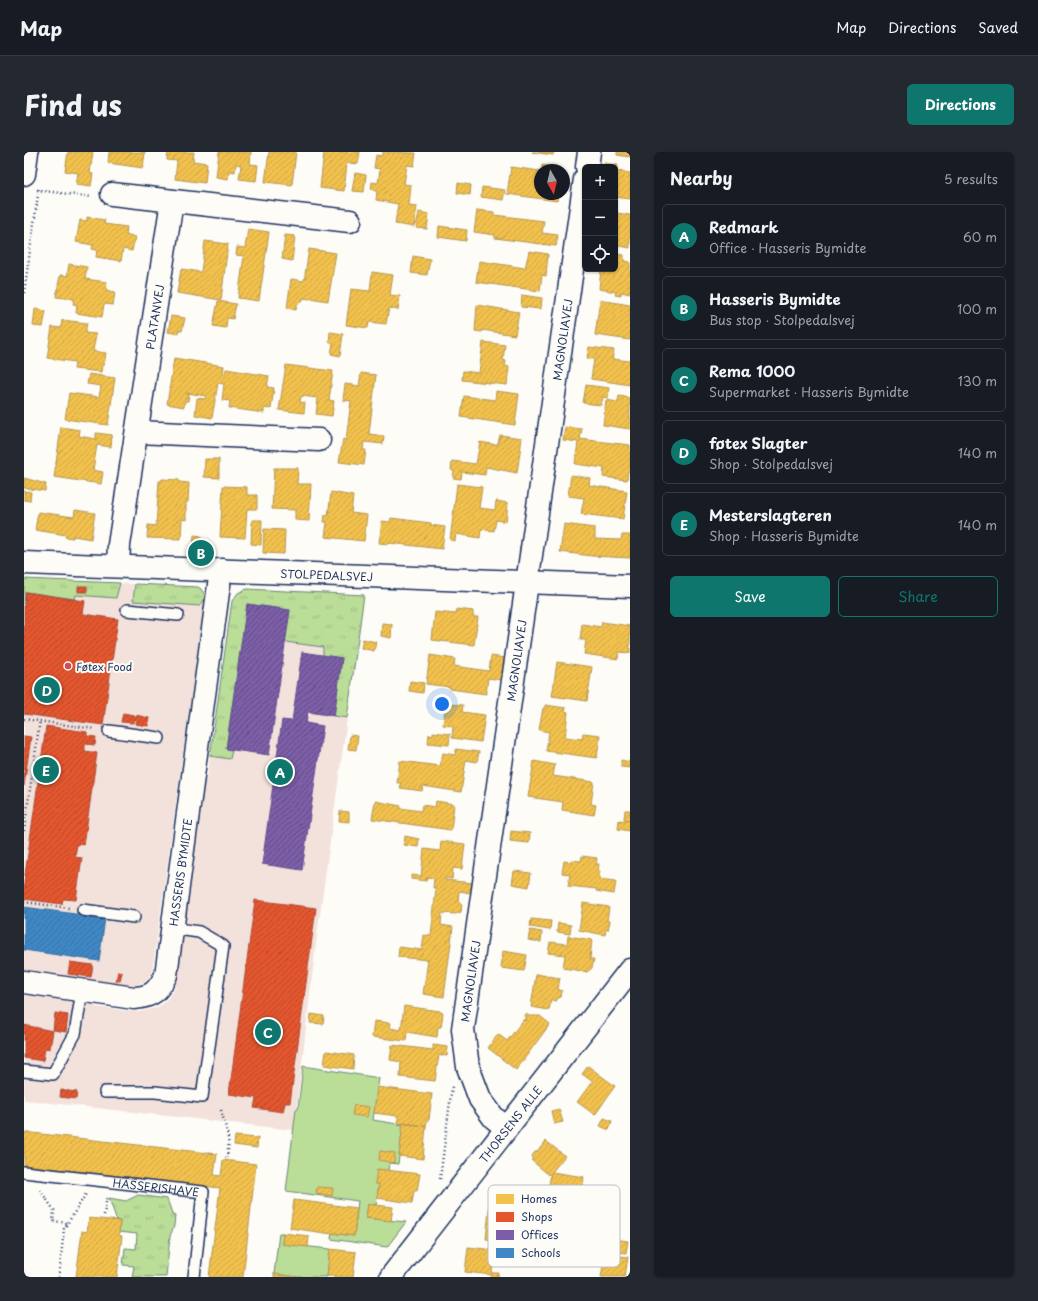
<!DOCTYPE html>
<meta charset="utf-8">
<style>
:root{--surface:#171b24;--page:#242831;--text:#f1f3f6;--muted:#9ea1a6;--line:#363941;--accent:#0f766e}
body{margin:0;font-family:"Playpen Sans",sans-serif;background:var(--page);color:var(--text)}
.controls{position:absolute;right:12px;top:12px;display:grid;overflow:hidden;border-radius:6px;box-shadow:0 1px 3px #0004}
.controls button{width:36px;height:36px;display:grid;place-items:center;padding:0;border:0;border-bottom:1px solid var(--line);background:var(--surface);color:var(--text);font:20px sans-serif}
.compass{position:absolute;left:510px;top:12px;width:36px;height:36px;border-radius:50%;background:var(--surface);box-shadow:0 1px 3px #0004;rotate:172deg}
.you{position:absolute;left:418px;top:552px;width:14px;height:14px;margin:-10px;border:3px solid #fff;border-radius:50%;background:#1a73e8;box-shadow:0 0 0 6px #1a73e833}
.badge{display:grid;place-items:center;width:26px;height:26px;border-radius:50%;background:var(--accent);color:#fff;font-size:13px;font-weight:700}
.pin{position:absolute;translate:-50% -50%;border:2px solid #fff;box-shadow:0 1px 4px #0006}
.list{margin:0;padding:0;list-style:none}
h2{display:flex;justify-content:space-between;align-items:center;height:52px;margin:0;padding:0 16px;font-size:17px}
h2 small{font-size:13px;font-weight:400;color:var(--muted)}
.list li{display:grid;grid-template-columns:26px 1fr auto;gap:12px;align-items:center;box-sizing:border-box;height:64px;margin:0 8px 8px;padding:0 8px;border:1px solid var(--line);border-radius:6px}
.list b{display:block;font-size:15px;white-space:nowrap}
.list p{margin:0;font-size:13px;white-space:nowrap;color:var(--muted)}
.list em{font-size:13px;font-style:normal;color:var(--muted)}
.actions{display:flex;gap:8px;padding:12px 16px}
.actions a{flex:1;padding:9px 0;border:1px solid var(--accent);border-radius:6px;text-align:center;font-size:14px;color:var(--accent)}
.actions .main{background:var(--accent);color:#fff}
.icon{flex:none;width:22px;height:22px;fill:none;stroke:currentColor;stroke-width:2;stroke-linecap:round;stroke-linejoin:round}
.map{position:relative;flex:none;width:606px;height:1125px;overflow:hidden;border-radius:6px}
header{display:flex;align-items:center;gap:24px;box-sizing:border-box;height:56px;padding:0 20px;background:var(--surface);border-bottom:1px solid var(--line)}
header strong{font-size:19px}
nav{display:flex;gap:22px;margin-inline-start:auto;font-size:14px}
.intro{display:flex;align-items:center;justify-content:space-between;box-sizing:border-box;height:96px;padding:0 24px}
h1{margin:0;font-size:28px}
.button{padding:10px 18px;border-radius:6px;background:var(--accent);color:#fff;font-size:14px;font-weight:700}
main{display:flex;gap:24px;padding:0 24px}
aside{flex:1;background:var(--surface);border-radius:6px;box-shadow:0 1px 3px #0004}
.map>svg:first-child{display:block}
.built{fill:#f3e1db}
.grass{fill:url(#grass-tufts);stroke:#6a867a}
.garden{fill:#badd97;stroke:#6a867a}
.homes{fill:url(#homes-hatch);stroke:#b29553}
.shops{fill:url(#shops-hatch);stroke:#a84b3c}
.offices{fill:url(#offices-hatch);stroke:#5e5091}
.schools{fill:url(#schools-hatch);stroke:#346da6}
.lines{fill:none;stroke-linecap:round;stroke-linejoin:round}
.lane-casing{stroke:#1b2f5e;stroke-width:14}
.street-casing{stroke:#1b2f5e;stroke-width:25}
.secondary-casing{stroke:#1b2f5e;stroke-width:25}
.path{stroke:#1b2f5e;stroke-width:2.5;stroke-dasharray:1 3;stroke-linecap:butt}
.lane{stroke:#fdfcf7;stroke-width:11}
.street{stroke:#fdfcf7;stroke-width:22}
.secondary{stroke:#fdfcf7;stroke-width:22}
.poi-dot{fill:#d1495b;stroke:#fdfcf7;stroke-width:1.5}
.labels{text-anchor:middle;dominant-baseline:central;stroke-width:4;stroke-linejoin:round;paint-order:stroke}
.street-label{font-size:11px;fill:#1b2f5e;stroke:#fdfcf7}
.poi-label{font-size:11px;fill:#1b2f5e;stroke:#fdfcf7;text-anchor:start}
.key{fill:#fdfcf7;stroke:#b9bec9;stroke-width:1}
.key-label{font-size:11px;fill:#1b2f5e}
</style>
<header>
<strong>Map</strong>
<nav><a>Map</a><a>Directions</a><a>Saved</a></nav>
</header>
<div class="intro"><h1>Find us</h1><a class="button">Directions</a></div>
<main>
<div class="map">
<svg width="606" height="1125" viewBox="0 0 606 1125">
<defs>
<pattern id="grass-tufts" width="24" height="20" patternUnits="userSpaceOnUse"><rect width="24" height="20" fill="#badd97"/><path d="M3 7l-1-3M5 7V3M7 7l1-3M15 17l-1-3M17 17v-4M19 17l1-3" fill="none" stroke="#9fbe85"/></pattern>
<pattern id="homes-hatch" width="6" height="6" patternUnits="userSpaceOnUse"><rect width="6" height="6" fill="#f2c14e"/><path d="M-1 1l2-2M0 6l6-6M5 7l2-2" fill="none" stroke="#cfa646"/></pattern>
<pattern id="shops-hatch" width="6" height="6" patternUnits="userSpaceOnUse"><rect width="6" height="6" fill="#e4572e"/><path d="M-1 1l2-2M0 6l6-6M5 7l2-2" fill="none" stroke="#b8482a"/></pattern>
<pattern id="offices-hatch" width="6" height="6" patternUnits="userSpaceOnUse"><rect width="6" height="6" fill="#7b5ea7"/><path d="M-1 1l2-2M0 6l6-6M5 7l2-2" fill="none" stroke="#5e4a84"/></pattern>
<pattern id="schools-hatch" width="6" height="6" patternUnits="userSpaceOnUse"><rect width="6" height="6" fill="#3f88c5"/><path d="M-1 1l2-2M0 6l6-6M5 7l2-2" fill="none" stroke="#3470a3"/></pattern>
</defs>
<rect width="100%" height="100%" fill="#fdfcf7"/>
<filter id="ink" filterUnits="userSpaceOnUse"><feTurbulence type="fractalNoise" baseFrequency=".025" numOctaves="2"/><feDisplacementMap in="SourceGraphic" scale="8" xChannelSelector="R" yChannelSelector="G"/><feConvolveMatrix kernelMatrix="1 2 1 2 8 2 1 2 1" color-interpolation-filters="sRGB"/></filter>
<g filter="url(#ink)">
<path class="built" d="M0 427 174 435 177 437 182 445 159 601 128 821 123 828 111 834 86 832 0 819Z
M223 437 340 443 292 791 270 978 0 948V842L72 851V855L114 860 132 856 140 851 150 838 154 823 180 628H183L206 458 208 449 214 441Z"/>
<path class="grass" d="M0 427 96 431 92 446 52 443 51 447 2 440 0 453Z
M111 432 174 435 177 437 182 445 176 454 109 449Z
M223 437 340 443 323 566 310 564 318 506 299 503V495L261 490 266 458 223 452 202 597 208 598 206 607 186 604 208 449 214 441Z
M114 1043 143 1047 149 1064 151 1063 150 1074 146 1084 142 1125H108L110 1114 99 1113 101 1096 112 1097 113 1082 95 1080 96 1069H93L85 1046 102 1049Z"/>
<path class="garden" d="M279 914 355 926 349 968 379 973 374 1012 365 1011 364 1019 351 1031 355 1032 352 1053 344 1052 342 1066 382 1070 363 1095 307 1087 308 1081 330 1084 334 1049 262 1039 272 957H274Z
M255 1081H259L258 1092 306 1097 303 1125H273L250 1122Z"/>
<path class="homes" d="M44 0H69L66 21 69 22 67 34 52 32 54 21 41 19Z
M85 0H121L119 16 84 11Z
M144 0H170L169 9 183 11 181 31 151 27 153 9 143 8Z
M195 0H227L226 12 234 13 232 29 215 27 217 13 212 12 211 20 205 19 204 27 192 25Z
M245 0H272L268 33 241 30Z
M300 0H336L334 12 323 11 320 39 296 36Z
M359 0 392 1 390 14 383 13 380 32 387 33 385 53 393 54 390 75 371 72 374 52 352 48 353 39 347 37 348 30 354 31 356 17 350 16 352 3 358 4Z
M508 0H530L529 3Z
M593 0H606V5L593 3Z
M580 11 594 13 593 19 606 21V47L591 45V15H580Z
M518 13 536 16 535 18H518Z
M487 15 516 19V42H534L533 49 483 42Z
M331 21 342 23 340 40 328 39Z
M434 31 447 33 446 43 433 41Z
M458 35 481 38 479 48 457 45Z
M453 58 470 60V63L520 69 518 81 534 83 532 94 471 86V83L450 80Z
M395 60 405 62 403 77 392 76Z
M593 61 606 63V96L591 93V77Z
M63 65 81 68 80 72 103 75 102 83 111 85 108 99 99 97 97 109 72 105 73 98 68 97 69 93 52 90 56 68 63 69Z
M415 74 443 78 442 89 414 85Z
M224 77 245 80 235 149 214 146 220 104 212 103 213 95 221 96Z
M261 83 271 84 268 109 258 107Z
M181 89 204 92 197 148 153 141 157 117 177 120Z
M285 97 312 101 304 149 286 146V147L279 146V148L273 152 272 158 263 156 267 127 280 129Z
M505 99 524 102 522 124 518 123 516 139 452 130 455 109 501 116Z
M591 102 600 103V109L606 110V142L597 140V144L591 143 592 140 575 137 577 117H591Z
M389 104 406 107 403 123 387 121Z
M45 112 63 115 61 127 83 130 82 138 91 140 89 153 80 152 78 165 52 161 53 153 49 152 50 147 32 145 36 123 43 124Z
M348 120 369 123 366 143 376 144 374 158 365 156 362 172 345 170 344 176 322 173 327 137 346 139Z
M498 143 518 146 517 157 497 155Z
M576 148 606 153V188L571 183Z
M194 149 212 152 209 167 203 166 202 176 189 174Z
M453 153 495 160 491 183 458 178V180L451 179Z
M11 157 22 159 19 175 9 174Z
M147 164 161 166 158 179 154 178V182L144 180Z
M38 168 63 171 61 181 72 182 69 199 82 201 80 213H78L77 220 50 217 51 210 23 206 28 175 37 176Z
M306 180 319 182 316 204 307 202 309 191 305 190Z
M459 190 481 193 479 208 482 209 481 214 485 215 483 233 438 228 439 219 455 221Z
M565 195 590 198 588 207 606 209V233L567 227 570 207 563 206Z
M150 206 200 214 199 222H201L202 217 245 224 243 235 250 236 247 257 240 256V261L205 256 206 249 198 248 200 232 194 231 188 266 171 263 173 246 181 247 182 244 163 241 162 242H165L164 249H161L160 255 143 252Z
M262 213 309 219 305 248 310 249 308 264 292 262 294 246 277 244 276 250 281 251 280 261 255 258Z
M337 221 352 223 345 282 360 284 359 292 340 290 339 298H342L340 313 315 310 319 287 322 288 327 249 319 248 321 232 335 234Z
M65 222 91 226 84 273 41 267 45 241 75 245 77 234 63 232Z
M562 233 585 236 584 246 579 245 577 253 559 251Z
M472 239 495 242 491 273 437 265 440 244 471 248Z
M595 244 606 246V277L579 273 582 248 594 250Z
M37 275 56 278 55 284 72 287V281L88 283 87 295 73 293 69 318 79 320 77 332 30 325Z
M541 275 558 277 556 287 606 293V319H604L603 328 579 325 580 316 551 312 554 290 539 288Z
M476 283 498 286 493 321 462 315 461 323 438 320 437 327 429 326 430 319 427 318 428 309 452 312 456 290 473 293V291H474Z
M181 307H195V326L180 325Z
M250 316H274L273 332H287L285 369 271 368V358L248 357Z
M547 323 566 326 565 333 603 339 599 367 557 362 560 346 544 344Z
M0 326 22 332 21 339 0 336Z
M138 327 155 328V330L165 331 164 350H162V368L158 367 157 387 123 386 124 373 132 374 135 329H137Z
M433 332 458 335 455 356 471 358 472 349 484 351 482 370 472 368 470 379 457 377 456 386 432 382 431 389 426 388Z
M199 334 223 335V343H233V357H223L221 386 196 385Z
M0 339 7 340 6 349 0 348Z
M307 340 329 344 327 361 343 363 340 389 301 385 303 370H300L301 363 304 364Z
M51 358 71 361 67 387 49 384V386L41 385 42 383 11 378 14 360 50 365Z
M367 366 407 371V373L421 375 418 397 365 391V392L355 391 358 369 366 370Z
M228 368H238L237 393 227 392Z
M540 372 571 376V387L597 388 598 383H606V406L568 404 536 400Z
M240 377 261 378 260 402 239 401Z
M170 383 177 384V397L169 396Z
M433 457 449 459V465H454L450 493 408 488 411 460 432 462Z
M578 470 606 474V501L595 500 594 507 560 502 562 488H556L558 472 577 475Z
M358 471 368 472 367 486 357 484Z
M339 487 352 490 350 499 337 496Z
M406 503 431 507 430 514 465 519 467 504 481 506 478 528 464 526 462 542 426 537V535L402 532Z
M533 510 568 515 563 549 528 544Z
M386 529 400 531 399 541 385 539Z
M424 552 439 553 438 560 461 563 457 590 428 586 429 574 419 573 421 557H423Z
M521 553 542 556 541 559 544 560 541 585 558 587 559 581 576 583 573 606 522 599 525 580 515 578 519 556H521Z
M409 580 426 582 425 593 404 591 405 582 409 583Z
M326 583 334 584 332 598 324 597Z
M432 597 455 600 453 610 442 608 437 640 399 634 398 639 376 636 377 631H373L376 609 416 614 419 601 431 603Z
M606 607V616L597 615V608L606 610Z
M510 609 531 613 529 624 570 630 567 652 572 653 570 663 538 658 539 650 504 645Z
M351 649 377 654 376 656 397 659 398 653 411 655 412 649 430 652 427 678 348 667Z
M601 658H606V668L600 667Z
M316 659 325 660V670L315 669Z
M595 668 606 669V679L594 677Z
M487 679 506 681 505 691 486 689Z
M381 684 395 687 394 695 380 693Z
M417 689 441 692 438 717 429 716 428 727 422 726 421 728 448 731 447 741 435 739 434 749 438 752 437 760 431 762 418 761 417 773 429 775 420 845 399 842 404 808 374 805 375 795 398 798 400 783 407 784 412 736H409L410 726 403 725 402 729 387 727V723L397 724 400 697 416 699Z
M558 704 573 706 572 712H575L574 719H576L575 727 592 729 590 742 572 739 573 737 544 734 546 722 538 721 540 709 547 710V708L557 709Z
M490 719 507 721 505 735 488 732Z
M559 751 585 755 583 769H586L584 778 582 777 581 783 555 778Z
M507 767 527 769 526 778 506 775Z
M534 771 547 773 546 782 533 780Z
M506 778 518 780 517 790 504 788Z
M544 784 568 788 566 807H570L568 816 563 820 539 816 541 803 524 801 526 790 543 792Z
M479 799 503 803 500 819 477 816Z
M512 822 536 826 534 837 538 839 537 845 532 847V849L527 848 525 858 507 855Z
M380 854 416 859V860L419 861 417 875H414L413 885 383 880 382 889 348 885 350 869 367 871 366 876 377 878Z
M287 862 300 864 299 872 286 871Z
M502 862 505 864H516L526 872 492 918 464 896 474 882 483 889 500 867 501 869 503 867 500 865Z
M368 893 409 898V893L424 895 423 904 415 903 411 929 376 925 377 910 366 908Z
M302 899 330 903 329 917 300 913Z
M564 914 591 934 571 963 553 950 567 931 568 932 569 930 558 922Z
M353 935 408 942 405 968H403L402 974 374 971V964L350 961Z
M330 953 345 955 343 965 328 963Z
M535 957 539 970 530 972 527 959Z
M580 966 588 969 585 978 576 974Z
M379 971 402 974 399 1007 375 1004Z
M0 980 193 1002 190 1023 197 1024 199 1008 232 1012 219 1125H185L196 1036 0 1013Z
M211 984 234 986 233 996 210 993Z
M522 989 541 1004 528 1020 560 1025 558 1038 525 1033 527 1021 525 1023 507 1008 509 1006 508 1004 511 1000H513Z
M356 999 371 1001 370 1011 355 1008Z
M353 1017 396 1022 393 1039H390L388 1051 353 1046 355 1032H351Z
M293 1035 309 1036 308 1044 292 1041Z
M467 1039 482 1041 480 1058 526 1063V1060L550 1063V1067L568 1069 567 1076 574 1077 572 1093 565 1092 564 1095 476 1085 475 1089 462 1087Z
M270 1048 333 1056 330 1084 308 1081V1082L266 1076Z
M344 1052 369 1055 367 1069 342 1066Z
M65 1066 96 1069 95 1083 98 1084 93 1125H52L58 1079 63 1080Z
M259 1081 285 1084 284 1095 258 1092Z
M582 1086 604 1089 602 1101 580 1098Z
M444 1095 480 1099 478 1114 469 1113 468 1121H475L474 1125H467L468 1123 441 1120Z
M306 1097 332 1100 329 1125 303 1124Z
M581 1102 604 1105 601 1125H577Z
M250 1122 273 1125H250Z"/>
<path class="shops" d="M54 434H63V440H54Z
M2 440 61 449 59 462 94 467 79 573 0 562V453Z
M99 561 110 563 109 571 97 570Z
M112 563 125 566 124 574 111 572Z
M22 574 63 580V584L72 585 71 593 61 592V599L73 601 60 693 53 692 51 705 58 706 52 748 39 747 38 752 0 747V730Z
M0 584 7 585 0 634Z
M231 748 292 756 266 951H261L259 960 230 956 232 946 205 942Z
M46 810 69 813 67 825 44 822Z
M94 819 98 820 96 829H92Z
M31 861 44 863 42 880 29 878Z
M0 873 29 879 26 897 21 896 19 909 0 906Z
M37 938 53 940 52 947 36 945Z"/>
<path class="offices" d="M223 452 266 458 245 603 202 597Z
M278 500 318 506 310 564 284 560 282 571 299 574 278 718 238 712 258 568 268 569Z"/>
<path class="schools" d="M0 755 81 766 75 809 0 798Z"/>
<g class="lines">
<g class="lane-casing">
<g id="lane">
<path d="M103 458 154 463"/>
<path d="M85 579 135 586"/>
<path d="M59 758 110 765"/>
<path d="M0 919 29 922 51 882 58 839"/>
<path d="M81 940H131L178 945 199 794 175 780 147 776"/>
<path id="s1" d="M0 1020 179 1040 170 1125"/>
</g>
</g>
<g class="street-casing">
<g id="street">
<path d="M563 15 565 0"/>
<path d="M88 42 326 69"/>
<path d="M113 280 295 288"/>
<path id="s2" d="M94 414 95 393 148 49"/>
<path id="s3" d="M0 830 110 846C128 845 134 839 142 823L197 418"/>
<path id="s4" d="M483 976 470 966 456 947 444 915 439 877 561 27"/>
<path id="s5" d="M367 1125 606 818"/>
</g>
</g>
<g class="secondary-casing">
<g id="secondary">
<path d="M0 22 3 0"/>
<path id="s6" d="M0 411 606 434"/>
</g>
</g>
<path class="path" d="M13 38 68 45
M0 141 15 36
M0 567 71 577
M0 679 16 568
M0 750 45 756
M197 958C201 974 209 992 201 1008
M416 1027 428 934
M16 1038 30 1058 29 1069 44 1071
M80 1063 83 1044
M35 1125 40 1077 62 1042"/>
<use href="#lane" class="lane"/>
<use href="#street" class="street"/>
<use href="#secondary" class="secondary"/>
</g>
</g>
<circle class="poi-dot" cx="44" cy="514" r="4"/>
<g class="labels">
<g class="street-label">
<text stroke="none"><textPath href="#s2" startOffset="252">PLATANVEJ</textPath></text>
<text stroke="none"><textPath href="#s4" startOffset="809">MAGNOLIAVEJ</textPath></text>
<text stroke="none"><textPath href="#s6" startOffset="303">STOLPEDALSVEJ</textPath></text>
<text stroke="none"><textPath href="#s4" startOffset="485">MAGNOLIAVEJ</textPath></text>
<text stroke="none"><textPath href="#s3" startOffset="257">HASSERIS BYMIDTE</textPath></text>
<text stroke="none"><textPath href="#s4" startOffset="161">MAGNOLIAVEJ</textPath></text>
<text stroke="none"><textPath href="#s5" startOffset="194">THORSENS ALLE</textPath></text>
<text stroke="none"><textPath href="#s1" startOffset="133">HASSERISHAVE</textPath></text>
</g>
<g class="poi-label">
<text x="52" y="514">Føtex Food</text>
</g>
</g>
<rect x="464" y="1033" width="132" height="82" rx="6" class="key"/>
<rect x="472" y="1042" width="18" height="10" fill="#f2c14e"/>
<rect x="472" y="1060" width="18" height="10" fill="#e4572e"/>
<rect x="472" y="1078" width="18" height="10" fill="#7b5ea7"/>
<rect x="472" y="1096" width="18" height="10" fill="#3f88c5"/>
<g class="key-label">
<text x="497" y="1051">Homes</text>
<text x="497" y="1069">Shops</text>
<text x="497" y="1087">Offices</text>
<text x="497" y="1105">Schools</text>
</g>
</svg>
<div class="controls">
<button>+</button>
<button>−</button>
<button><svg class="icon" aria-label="locate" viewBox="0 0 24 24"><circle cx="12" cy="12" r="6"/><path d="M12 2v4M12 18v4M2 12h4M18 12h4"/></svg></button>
</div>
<svg class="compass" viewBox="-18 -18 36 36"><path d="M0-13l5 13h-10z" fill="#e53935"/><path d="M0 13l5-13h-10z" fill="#9ea1a6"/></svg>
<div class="you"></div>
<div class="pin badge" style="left:256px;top:620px">A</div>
<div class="pin badge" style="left:177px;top:401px">B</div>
<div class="pin badge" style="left:244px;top:880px">C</div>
<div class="pin badge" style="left:23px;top:538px">D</div>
<div class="pin badge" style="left:22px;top:618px">E</div>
</div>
<aside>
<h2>Nearby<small>5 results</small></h2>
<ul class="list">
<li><span class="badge">A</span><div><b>Redmark</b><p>Office · Hasseris Bymidte</p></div><em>60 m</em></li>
<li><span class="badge">B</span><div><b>Hasseris Bymidte</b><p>Bus stop · Stolpedalsvej</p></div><em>100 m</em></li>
<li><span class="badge">C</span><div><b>Rema 1000</b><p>Supermarket · Hasseris Bymidte</p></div><em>130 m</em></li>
<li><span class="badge">D</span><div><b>føtex Slagter</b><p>Shop · Stolpedalsvej</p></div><em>140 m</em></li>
<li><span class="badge">E</span><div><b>Mesterslagteren</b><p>Shop · Hasseris Bymidte</p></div><em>140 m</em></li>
</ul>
<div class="actions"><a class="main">Save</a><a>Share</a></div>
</aside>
</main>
